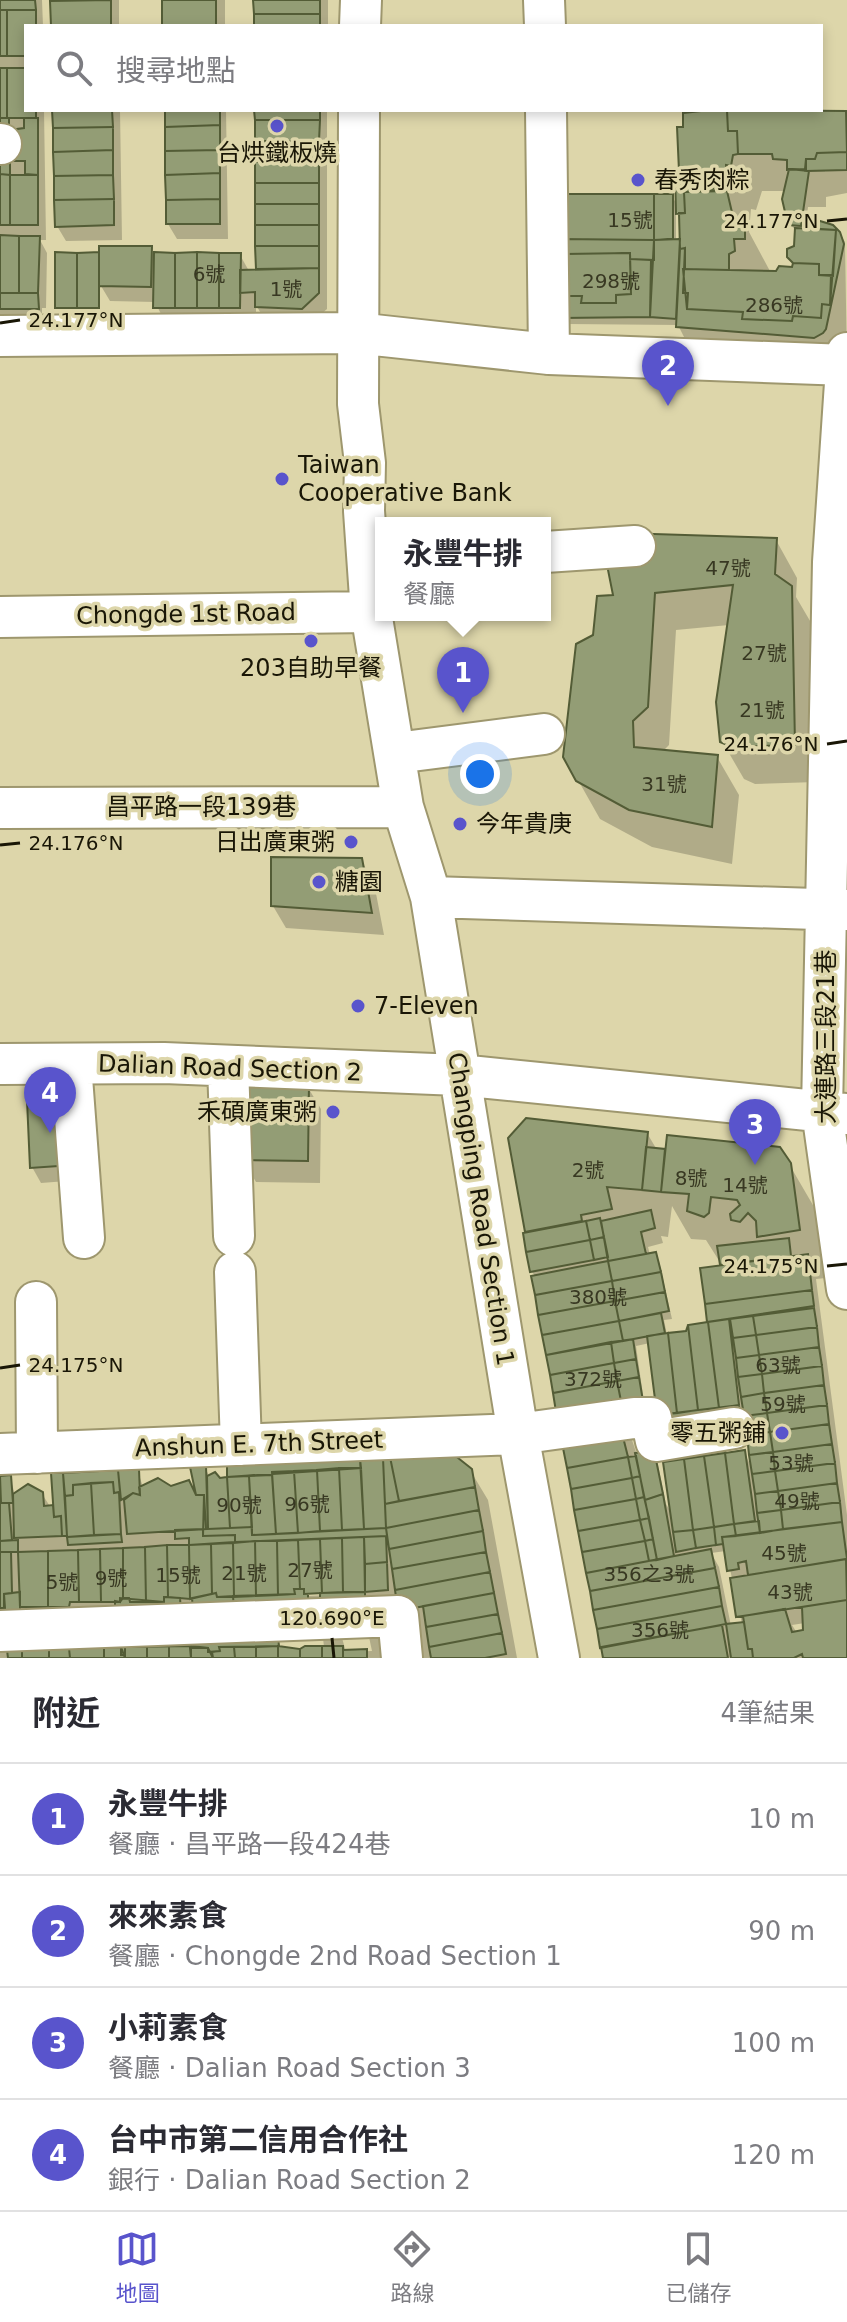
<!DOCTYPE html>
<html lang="zh-TW">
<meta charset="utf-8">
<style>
:root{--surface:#fff;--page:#f7f7f7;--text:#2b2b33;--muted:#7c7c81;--line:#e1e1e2;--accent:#5954cc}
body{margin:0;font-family:"DejaVu Sans","Noto Sans TC",sans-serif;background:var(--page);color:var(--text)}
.you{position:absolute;left:480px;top:774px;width:28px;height:28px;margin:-20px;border:6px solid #fff;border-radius:50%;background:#1a73e8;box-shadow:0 0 0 12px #1a73e833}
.badge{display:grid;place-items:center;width:52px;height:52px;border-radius:50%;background:var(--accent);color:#fff;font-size:26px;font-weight:700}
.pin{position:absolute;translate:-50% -66px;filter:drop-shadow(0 2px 4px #0008)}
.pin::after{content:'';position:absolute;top:42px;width:28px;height:24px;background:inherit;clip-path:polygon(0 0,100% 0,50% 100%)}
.popup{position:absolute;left:375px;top:517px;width:176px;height:104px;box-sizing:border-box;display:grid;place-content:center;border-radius:0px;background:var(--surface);filter:drop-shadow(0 2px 6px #0005);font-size:26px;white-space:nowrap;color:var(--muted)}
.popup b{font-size:30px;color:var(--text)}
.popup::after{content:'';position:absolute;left:50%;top:100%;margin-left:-16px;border:16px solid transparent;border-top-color:var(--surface)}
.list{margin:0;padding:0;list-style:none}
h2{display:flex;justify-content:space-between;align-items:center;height:104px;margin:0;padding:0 32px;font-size:34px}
h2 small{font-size:26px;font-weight:400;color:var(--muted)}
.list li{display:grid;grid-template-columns:52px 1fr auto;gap:24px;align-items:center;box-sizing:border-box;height:112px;padding:0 32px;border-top:2px solid var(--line)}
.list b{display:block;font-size:30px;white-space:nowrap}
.list p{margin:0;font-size:26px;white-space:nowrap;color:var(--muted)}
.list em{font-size:26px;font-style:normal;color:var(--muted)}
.icon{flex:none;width:44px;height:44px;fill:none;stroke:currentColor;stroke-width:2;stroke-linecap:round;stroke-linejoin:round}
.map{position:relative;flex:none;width:847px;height:1658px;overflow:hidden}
.search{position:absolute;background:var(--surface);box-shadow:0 4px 12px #0003;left:24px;right:24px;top:24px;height:88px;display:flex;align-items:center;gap:20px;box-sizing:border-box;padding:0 28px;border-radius:0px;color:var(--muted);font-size:30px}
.sheet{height:552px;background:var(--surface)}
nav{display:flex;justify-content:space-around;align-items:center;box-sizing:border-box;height:112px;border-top:2px solid var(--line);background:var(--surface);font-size:22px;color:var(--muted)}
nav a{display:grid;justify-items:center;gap:4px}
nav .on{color:var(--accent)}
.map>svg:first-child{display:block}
.shadow{fill:#0003;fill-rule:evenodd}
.building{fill:#939d75;stroke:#535c36;stroke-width:2}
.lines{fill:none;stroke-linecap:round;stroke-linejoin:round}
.minor-casing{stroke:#9e976e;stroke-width:44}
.minor{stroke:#fff;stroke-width:40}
.ticks{fill:none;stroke:#191606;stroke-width:3}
.poi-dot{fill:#5954cc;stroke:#ddd6aa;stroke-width:3}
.labels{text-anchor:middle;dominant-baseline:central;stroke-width:7;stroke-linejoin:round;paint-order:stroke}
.number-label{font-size:20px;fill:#383822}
.poi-label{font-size:24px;fill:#191606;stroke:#ddd6aa;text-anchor:start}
.street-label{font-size:24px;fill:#191606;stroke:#ddd6aa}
.ticks-label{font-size:20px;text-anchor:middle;fill:#191606;stroke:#ddd6aa;stroke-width:7;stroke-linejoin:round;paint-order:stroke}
</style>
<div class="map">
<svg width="847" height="1658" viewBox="0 0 847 1658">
<rect width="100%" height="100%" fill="#ddd6aa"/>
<path class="shadow" d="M0 0H42L43 26H26V110H44L46 240H40L47 253 46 308H42V316H0Z
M52 0H119V26H53Z
M165 0H225V26H166Z
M256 0H328V26H256Z
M54 110H120L122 240 66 241 57 226Z
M166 110H226L228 239H177L168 224Z
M256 110H327V309L311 323 266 322 256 305V336H172L155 302 110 301 101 286 150 248 154 254 240 255 249 271H258Z
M779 110 847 112V193L826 197V207H808L805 231 820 224 838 230 845 242 847 365 687 343 678 325 567 324 566 239 672 196 677 205V173L779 113ZM815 167V171L791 172V168ZM762 191H786L790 224 797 232 796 247 789 257 794 269 771 273 749 232 751 209 756 210ZM676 211 681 220 682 247 676 241Z
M776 540 797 578 796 597 813 626 816 782 755 784 744 779 722 741 729 625 676 630 669 745 662 752 717 757 739 795 732 864 652 847 600 819 578 780 595 636 615 597Z
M361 860 374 883 384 935 286 928 273 906Z
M307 1086 321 1109 320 1183 256 1182 243 1160Z
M29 1102 80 1180 41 1183 32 1167Z
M647 1133 657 1150 664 1151 667 1156 789 1164 817 1212 826 1278 816 1279 847 1515V1658H604L565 1449 631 1437 637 1455 657 1460 666 1504 672 1514 663 1452 722 1443 729 1455 744 1453 753 1469 747 1423 650 1343 636 1346 645 1409 532 1272 527 1231ZM672 1206 691 1239 706 1240 723 1267 703 1270 709 1324 667 1335 664 1320 672 1319 659 1261 655 1254 650 1255 648 1247 663 1243 661 1236 668 1237ZM726 1551 742 1624 731 1626 719 1567 711 1553ZM805 1623V1632L797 1633 792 1625Z
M453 1456 470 1470 488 1500 517 1658H413L406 1621 277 1639 281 1648 295 1651 324 1647 323 1638H342L346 1652 372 1651 369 1637H383L389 1658H0V1652H9L0 1638V1478L10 1477 15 1495 20 1489 33 1488 42 1494 55 1514 53 1475 138 1472 143 1487 171 1488 185 1481 198 1497 205 1468 210 1477 219 1480 229 1479V1467ZM353 1590V1594L306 1596V1592Z"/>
<path class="building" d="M0 0H35L36 10H0Z
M111 0V26H51L50 1Z
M162 0H216V26H162Z
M253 0H320V14H254Z
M0 10H7V56H0Z
M7 10H36V26H26V56H7Z
M254 14H320V26H254Z
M0 68H7V118H0Z
M7 68H26V110H36V118H7Z
M52 110H112L113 127 53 128Z
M165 110H220V125L165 127Z
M254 110H320V120H255Z
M710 110H727L728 131H737L738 154 733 155 731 166 726 165 727 188 684 189V171H679L677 127H683V113Z
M741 110 846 111 847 152 817 153 815 159H806L805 169 787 170V160L773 159 772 154H738L737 131H728L727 111Z
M0 118H9V130L24 128V118H38V175L25 174V161H10V175L0 174Z
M255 120H320L319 141H255Z
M220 125V150L165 151V127Z
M113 127V150L53 152V128Z
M255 141H319V162H255Z
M113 150V175L54 176 53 152Z
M220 150V173L165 175V151Z
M847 152V170L806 171V159H815L817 153Z
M255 162H319V183H255Z
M789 169 809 171 801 226 788 225 782 199Z
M675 171H684V189L727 191 684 192 685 213 676 214Z
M220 173V199L166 200 165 175Z
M0 174 10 175V225H0Z
M10 175H38V225H10Z
M113 175 114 199 54 200V176Z
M255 183H319V204H255Z
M727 191 734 221H745V239H734L735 251 729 254V270L685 269V248L680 249 679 213H685L684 192Z
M564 194H654V240L564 239Z
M654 194H673V239L654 240Z
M114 199V225L55 227 54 200Z
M220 199V224H166V200Z
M255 204H319V225H255Z
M820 221 833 225 840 232 844 244 826 329 823 333 814 338 676 327 680 249 685 248 683 293H688L687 309 743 312 742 319 792 321 793 316 821 318 822 304 830 305 836 230 805 228Z
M255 225H319V246H255Z
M795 228 836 230 833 276 819 275V264L793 263 787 257V249L794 246Z
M0 235 19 236V293H0Z
M19 236H40L38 293H19Z
M559 239 654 240V260L630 259V253L565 254Z
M680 239 676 319 650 317 654 240Z
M99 246H152L151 287 99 286Z
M255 246H319V268L256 269Z
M55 252 77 253V308H55Z
M99 252V308H77V253Z
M154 252 175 253V308H153Z
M197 252V308H175V253Z
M197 252 219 253V308H197Z
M219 253H241L240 308H219Z
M630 253 631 294 616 295V303H581L582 296H567L565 254Z
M630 259 651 260 650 317 561 318 567 296H582L581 303H616V295L631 294Z
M793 263 819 264V275H831L830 305 822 304 821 318 793 316 792 321 742 319 743 312 687 309 683 269 776 271 779 266 792 267Z
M319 268V293L302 309 255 307V292L240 293V270Z
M0 293H38L39 309H0Z
M622 533 777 538 775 574 792 586 795 745 732 747 720 742 716 702 733 585 655 593 648 707 633 721 634 747 718 755 712 827 629 810 576 781 563 757 576 644 593 635 597 596 613 595 607 565Z
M271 857 362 858 372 913 271 906Z
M242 1083 309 1084 308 1161 241 1160Z
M69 1098 73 1165 30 1168 27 1100Z
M526 1118 648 1132 642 1190 607 1187 612 1209 581 1215 582 1221 525 1232 508 1138Z
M667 1135 780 1147 791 1163 800 1230 757 1237 756 1221 748 1213 740 1222 731 1220 730 1214 740 1205 737 1200 711 1197 709 1213 704 1217 687 1211 689 1194 661 1192Z
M646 1147 665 1149 661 1192 642 1190Z
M651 1210 655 1228 641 1232 646 1254 608 1261 601 1221Z
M600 1218 604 1237 590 1240 586 1221Z
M586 1221 590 1240 526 1252 523 1233Z
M604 1237 608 1257 594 1260 590 1240Z
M789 1238 791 1256 720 1265 717 1246Z
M590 1240 594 1260 530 1272 526 1252Z
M656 1252 661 1272 612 1281 608 1261Z
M808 1254 812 1290 705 1304 700 1268Z
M608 1261 612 1281 535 1295 531 1276Z
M661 1272 665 1292 615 1301 612 1281Z
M612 1281 615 1301 538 1315 535 1295Z
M812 1290 814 1306 707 1322 705 1304Z
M665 1292 669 1311 619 1321 615 1301Z
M615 1301 619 1321 542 1335 538 1315Z
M814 1308 817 1327 756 1335 753 1316Z
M661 1313 665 1333 623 1341 619 1321Z
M753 1316 756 1335 733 1338 730 1319Z
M729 1319 739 1405 719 1408 708 1322Z
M619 1321 623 1341 546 1355 542 1335Z
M708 1322 719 1408 698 1410 688 1325Z
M688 1325 698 1410 677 1413 668 1333 686 1331Z
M817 1327 819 1347 759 1355 756 1335Z
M668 1333 677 1413 657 1415 647 1336Z
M756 1335 759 1355 736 1358 733 1338Z
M633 1339 636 1359 614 1363 611 1342Z
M611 1342 614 1363 550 1375 546 1355Z
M819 1347 822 1366 762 1374 759 1355Z
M759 1355 762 1374 738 1377 736 1358Z
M636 1359 639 1377 617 1381 614 1363Z
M614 1363 617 1381 553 1393 550 1375Z
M822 1366 824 1385 764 1393 762 1374Z
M762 1374 764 1393 741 1397 738 1377Z
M639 1377 643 1401 622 1406 617 1381Z
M617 1381 622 1406 557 1418 553 1393Z
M824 1385 827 1405 767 1413 764 1393Z
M764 1393 767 1413 744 1416 741 1397Z
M739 1405 740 1417 659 1425 657 1415Z
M827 1405 829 1424 770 1432 767 1413Z
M767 1413 770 1432 747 1435 744 1416Z
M829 1424 832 1444 773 1452 770 1432Z
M770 1432 773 1452 749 1455 747 1435Z
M623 1437 628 1457 567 1468 563 1448Z
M723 1441 725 1453 663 1462 661 1450Z
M832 1444 835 1463 775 1471 773 1452Z
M654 1450 663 1494 645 1500 635 1453Z
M745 1450 755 1521 734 1524 725 1453Z
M773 1452 775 1471 752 1474 749 1455Z
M725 1453 734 1524 714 1527 704 1456Z
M453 1454 472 1469 475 1487 399 1501 390 1457Z
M636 1456 640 1476 632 1478 628 1457Z
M704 1456 714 1527 693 1530 684 1459Z
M390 1457 399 1501 385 1504 383 1458Z
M628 1457 632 1478 571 1489 567 1468Z
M383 1458 386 1528 364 1529 360 1459Z
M360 1459 361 1468 227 1477V1466Z
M684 1459 693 1530 673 1532 663 1462Z
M835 1463 837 1483 778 1491 775 1471Z
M206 1466 208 1529 252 1527V1535L386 1528 387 1536 235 1542V1535L203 1536 204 1495H196L190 1467Z
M339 1468 342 1530 320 1531 317 1470Z
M339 1468H361L364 1529 342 1530Z
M139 1469 140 1495 133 1493 121 1500 118 1470Z
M118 1470 120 1492 114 1493 113 1482 73 1485V1495L65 1496 63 1473Z
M317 1470 320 1531 298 1533 294 1471Z
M294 1471 298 1533 276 1534 272 1472Z
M775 1471 778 1491 755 1494 752 1474Z
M215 1472 220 1478 227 1477 230 1528 208 1529 207 1476Z
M51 1473H63L67 1536H62L61 1516 54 1517Z
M11 1475 13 1503H1L0 1476Z
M272 1475 276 1534 252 1535 249 1476Z
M249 1476 252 1527 230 1528 227 1477Z
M640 1476 644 1497 636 1499 632 1478Z
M158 1478 171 1486 189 1480 196 1495H204L206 1529 127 1534 124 1500 133 1493 140 1495 139 1487Z
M632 1478 636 1499 574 1510 571 1489Z
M113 1482 114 1493 119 1492 121 1534 94 1535 91 1483Z
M91 1483 94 1535 67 1537 65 1496 73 1495V1485Z
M837 1483 840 1502 781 1510 778 1491Z
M28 1484 43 1492 44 1506 53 1505 54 1517 61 1516 62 1536 14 1538 13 1494Z
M475 1487 479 1510 386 1528 385 1504Z
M0 1489 1 1503H9L12 1540 0 1541Z
M778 1491 781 1510 757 1513 755 1494Z
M663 1494 674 1556 657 1560 645 1500Z
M644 1497 649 1518 640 1520 636 1499Z
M636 1499 640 1520 578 1531 574 1510Z
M840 1502 842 1522 783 1529 781 1510Z
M479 1510 483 1531 389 1549 386 1528Z
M781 1510 783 1529 760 1533 757 1513Z
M649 1518 653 1539 645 1541 640 1520Z
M640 1520 645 1541 582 1552 578 1531Z
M759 1521 760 1533 736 1536 734 1524Z
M842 1522 847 1559 748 1575 746 1561 738 1563 739 1569 727 1571 722 1537Z
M734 1524 736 1536 722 1537 723 1544 716 1545 714 1527Z
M714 1527 716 1545 696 1548 693 1530Z
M203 1529V1536L235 1535V1542L189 1545V1538L175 1539V1530Z
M693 1530 696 1548 676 1552 673 1532Z
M483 1531 486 1552 392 1569 389 1549Z
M121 1534 122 1542 68 1545 67 1537Z
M386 1536 387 1562 365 1564 364 1537Z
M364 1537 365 1592H343L342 1538Z
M342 1538 343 1592 322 1593 320 1539Z
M320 1539 322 1593 304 1594V1589H300L298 1540Z
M653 1539 657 1560 649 1561 645 1541Z
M18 1540V1552H0V1541Z
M298 1540 300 1589H294L295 1594 278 1595 277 1541Z
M255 1541 256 1596 234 1597 233 1543Z
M255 1541H277L278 1595 256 1596Z
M645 1541 649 1561 586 1573 582 1552Z
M233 1543 234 1597H217L216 1593 212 1594 211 1544Z
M211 1544 212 1594 190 1599 189 1545Z
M167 1545 168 1597H164V1602H146L145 1547Z
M167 1545H189L190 1599 168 1597Z
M145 1547 146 1602H130L129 1598H123V1548Z
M123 1548V1598L120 1602H101L100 1549Z
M100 1549 101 1602H79L78 1550Z
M711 1549 715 1568 590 1591 586 1573Z
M78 1550 79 1602H70L69 1607H48V1551Z
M48 1551V1607H20L18 1552Z
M0 1552H11L12 1593 4 1594 5 1608H0Z
M486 1552 490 1572 395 1590 392 1569Z
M846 1559 847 1600 736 1617 730 1578Z
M387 1562 388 1590 365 1592V1564Z
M715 1568 719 1587 593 1610 590 1591Z
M490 1572 494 1593 398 1611 395 1590Z
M719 1587 722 1606 597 1629 593 1610Z
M294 1589H304V1594H308V1608L234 1609 233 1596 295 1594Z
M20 1592V1613L4 1614V1594Z
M365 1592V1607L320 1608V1593Z
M216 1593 217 1597 233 1596 234 1609 193 1610 192 1598Z
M494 1593 498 1614 426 1627 423 1606Z
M164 1597 180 1598 181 1611 115 1612V1601L120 1602V1598L164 1602Z
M847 1600V1658H803L802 1654 794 1658H753L752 1649H748L743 1616 785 1609 792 1632 803 1630 802 1607Z
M722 1606 726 1624 600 1648 597 1629Z
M498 1614 502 1633 429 1647 426 1627Z
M744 1622 748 1649H752L753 1658H731L726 1624Z
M722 1625 728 1658H603L601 1647Z
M502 1633 506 1654 485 1658H431L429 1647Z
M278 1637 279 1646 219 1647 220 1651 208 1652V1648L191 1646 125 1647V1655H121V1647L22 1650V1658H8L7 1650Z
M147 1646H169V1658H147Z
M147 1646V1658H125V1647Z
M169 1646H191V1658H169Z
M278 1646 300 1649V1658H278Z
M278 1646V1658H256V1647Z
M305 1646H322V1658H300V1649Z
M322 1646H343V1658H322Z
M104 1647H121L125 1658H104Z
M104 1647V1658H70L69 1648Z
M219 1647H234L235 1658H213L212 1652 220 1651Z
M234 1647H256V1658H235Z
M69 1648 70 1658H49V1649Z
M190 1648H208L213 1658H191Z
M49 1649V1658H22V1650Z
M367 1649V1658H343V1650Z"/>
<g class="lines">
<g class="minor-casing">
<path id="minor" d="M544 0 545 26
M360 26 361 0
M359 110 358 404 365 463 364 511 371 612 403 807 431 897 518 1434 559 1658
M546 110 549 354
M0 144H1
M0 336 356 333 549 354 847 365
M847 353 833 562 822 1111 847 1289
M545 552 635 546
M0 617 371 612
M396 753 544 734
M0 808 403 807
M431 897 847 910
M0 1064 164 1063 459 1075 847 1114
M71 1064 84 1238
M228 1066 234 1236
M235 1272 241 1445
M36 1302 37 1453
M0 1454 518 1434 634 1418H651L656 1441 734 1428
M0 1631 398 1616 402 1658"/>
</g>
<use href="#minor" class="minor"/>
</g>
<path class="ticks" d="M827 221 847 219M0 323 20 320M827 744 847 741M0 845 20 843M827 1266 847 1264M0 1368 20 1365M332 1638 334 1658"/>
<g class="poi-dot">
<circle cx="277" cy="126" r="8"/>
<circle cx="638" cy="180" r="8"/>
<circle cx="282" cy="479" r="8"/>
<circle cx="311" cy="641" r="8"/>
<circle cx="460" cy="824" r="8"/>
<circle cx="351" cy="842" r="8"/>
<circle cx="319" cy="882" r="8"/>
<circle cx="358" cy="1006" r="8"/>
<circle cx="333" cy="1112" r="8"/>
<circle cx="782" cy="1433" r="8"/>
</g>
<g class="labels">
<g class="number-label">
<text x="630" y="220">15號</text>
<text x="209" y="274">6號</text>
<text x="611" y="281">298號</text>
<text x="286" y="289">1號</text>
<text x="774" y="305">286號</text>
<text x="728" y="568">47號</text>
<text x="764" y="653">27號</text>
<text x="762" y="710">21號</text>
<text x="664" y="784">31號</text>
<text x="588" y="1170">2號</text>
<text x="691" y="1178">8號</text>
<text x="745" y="1185">14號</text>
<text x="598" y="1297">380號</text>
<text x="778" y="1365">63號</text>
<text x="593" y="1379">372號</text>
<text x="783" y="1404">59號</text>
<text x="791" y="1463">53號</text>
<text x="797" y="1501">49號</text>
<text x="307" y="1504">96號</text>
<text x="239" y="1505">90號</text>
<text x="784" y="1553">45號</text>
<text x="310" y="1570">27號</text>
<text x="244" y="1573">21號</text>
<text x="649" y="1574">356之3號</text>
<text x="178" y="1575">15號</text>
<text x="111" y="1578">9號</text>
<text x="62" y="1582">5號</text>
<text x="790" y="1592">43號</text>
<text x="660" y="1630">356號</text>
</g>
<g class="poi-label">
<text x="277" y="153" text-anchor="middle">台烘鐵板燒</text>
<text x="654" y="180">春秀肉粽</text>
<text x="298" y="465">Taiwan<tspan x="298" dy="28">Cooperative Bank</tspan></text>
<text x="311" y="668" text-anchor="middle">203自助早餐</text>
<text x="476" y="824">今年貴庚</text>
<text x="335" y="842" text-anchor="end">日出廣東粥</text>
<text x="335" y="882">糖園</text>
<text x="374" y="1006">7-Eleven</text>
<text x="317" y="1112" text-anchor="end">禾碩廣東粥</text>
<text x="766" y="1433" text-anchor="end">零五粥鋪</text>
</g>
<g class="street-label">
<text transform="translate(186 614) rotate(-1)">Chongde 1st Road</text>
<text x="201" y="807">昌平路一段139巷</text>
<text transform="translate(826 1037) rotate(-90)">大連路三段21巷</text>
<text transform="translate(230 1068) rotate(2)">Dalian Road Section 2</text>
<text transform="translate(481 1209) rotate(81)">Changping Road Section 1</text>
<text transform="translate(259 1444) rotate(-2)">Anshun E. 7th Street</text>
</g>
</g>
<g class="ticks-label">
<text x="771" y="228">24.177°N</text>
<text x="76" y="327">24.177°N</text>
<text x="771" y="751">24.176°N</text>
<text x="76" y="850">24.176°N</text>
<text x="771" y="1273">24.175°N</text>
<text x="76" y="1372">24.175°N</text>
<text x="332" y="1625">120.690°E</text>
</g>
</svg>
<div class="you"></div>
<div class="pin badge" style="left:463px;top:713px">1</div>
<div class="popup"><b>永豐牛排</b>餐廳</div>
<div class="pin badge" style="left:668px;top:406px">2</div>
<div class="pin badge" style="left:755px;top:1165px">3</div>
<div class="pin badge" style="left:50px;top:1133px">4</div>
<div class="search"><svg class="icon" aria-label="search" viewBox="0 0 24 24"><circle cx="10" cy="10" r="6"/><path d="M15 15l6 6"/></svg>搜尋地點</div>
</div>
<section class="sheet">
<h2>附近<small>4筆結果</small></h2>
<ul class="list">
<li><span class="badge">1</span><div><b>永豐牛排</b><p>餐廳 · 昌平路一段424巷</p></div><em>10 m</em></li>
<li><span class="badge">2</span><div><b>來來素食</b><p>餐廳 · Chongde 2nd Road Section 1</p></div><em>90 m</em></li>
<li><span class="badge">3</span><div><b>小莉素食</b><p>餐廳 · Dalian Road Section 3</p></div><em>100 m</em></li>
<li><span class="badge">4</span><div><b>台中市第二信用合作社</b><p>銀行 · Dalian Road Section 2</p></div><em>120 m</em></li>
</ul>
</section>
<nav>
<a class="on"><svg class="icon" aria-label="map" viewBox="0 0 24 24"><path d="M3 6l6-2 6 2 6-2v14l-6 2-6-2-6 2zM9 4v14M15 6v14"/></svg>地圖</a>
<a><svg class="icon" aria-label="directions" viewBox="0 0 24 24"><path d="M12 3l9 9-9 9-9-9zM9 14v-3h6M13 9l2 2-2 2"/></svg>路線</a>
<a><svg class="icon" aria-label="saved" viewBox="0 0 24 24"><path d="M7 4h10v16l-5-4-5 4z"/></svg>已儲存</a>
</nav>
